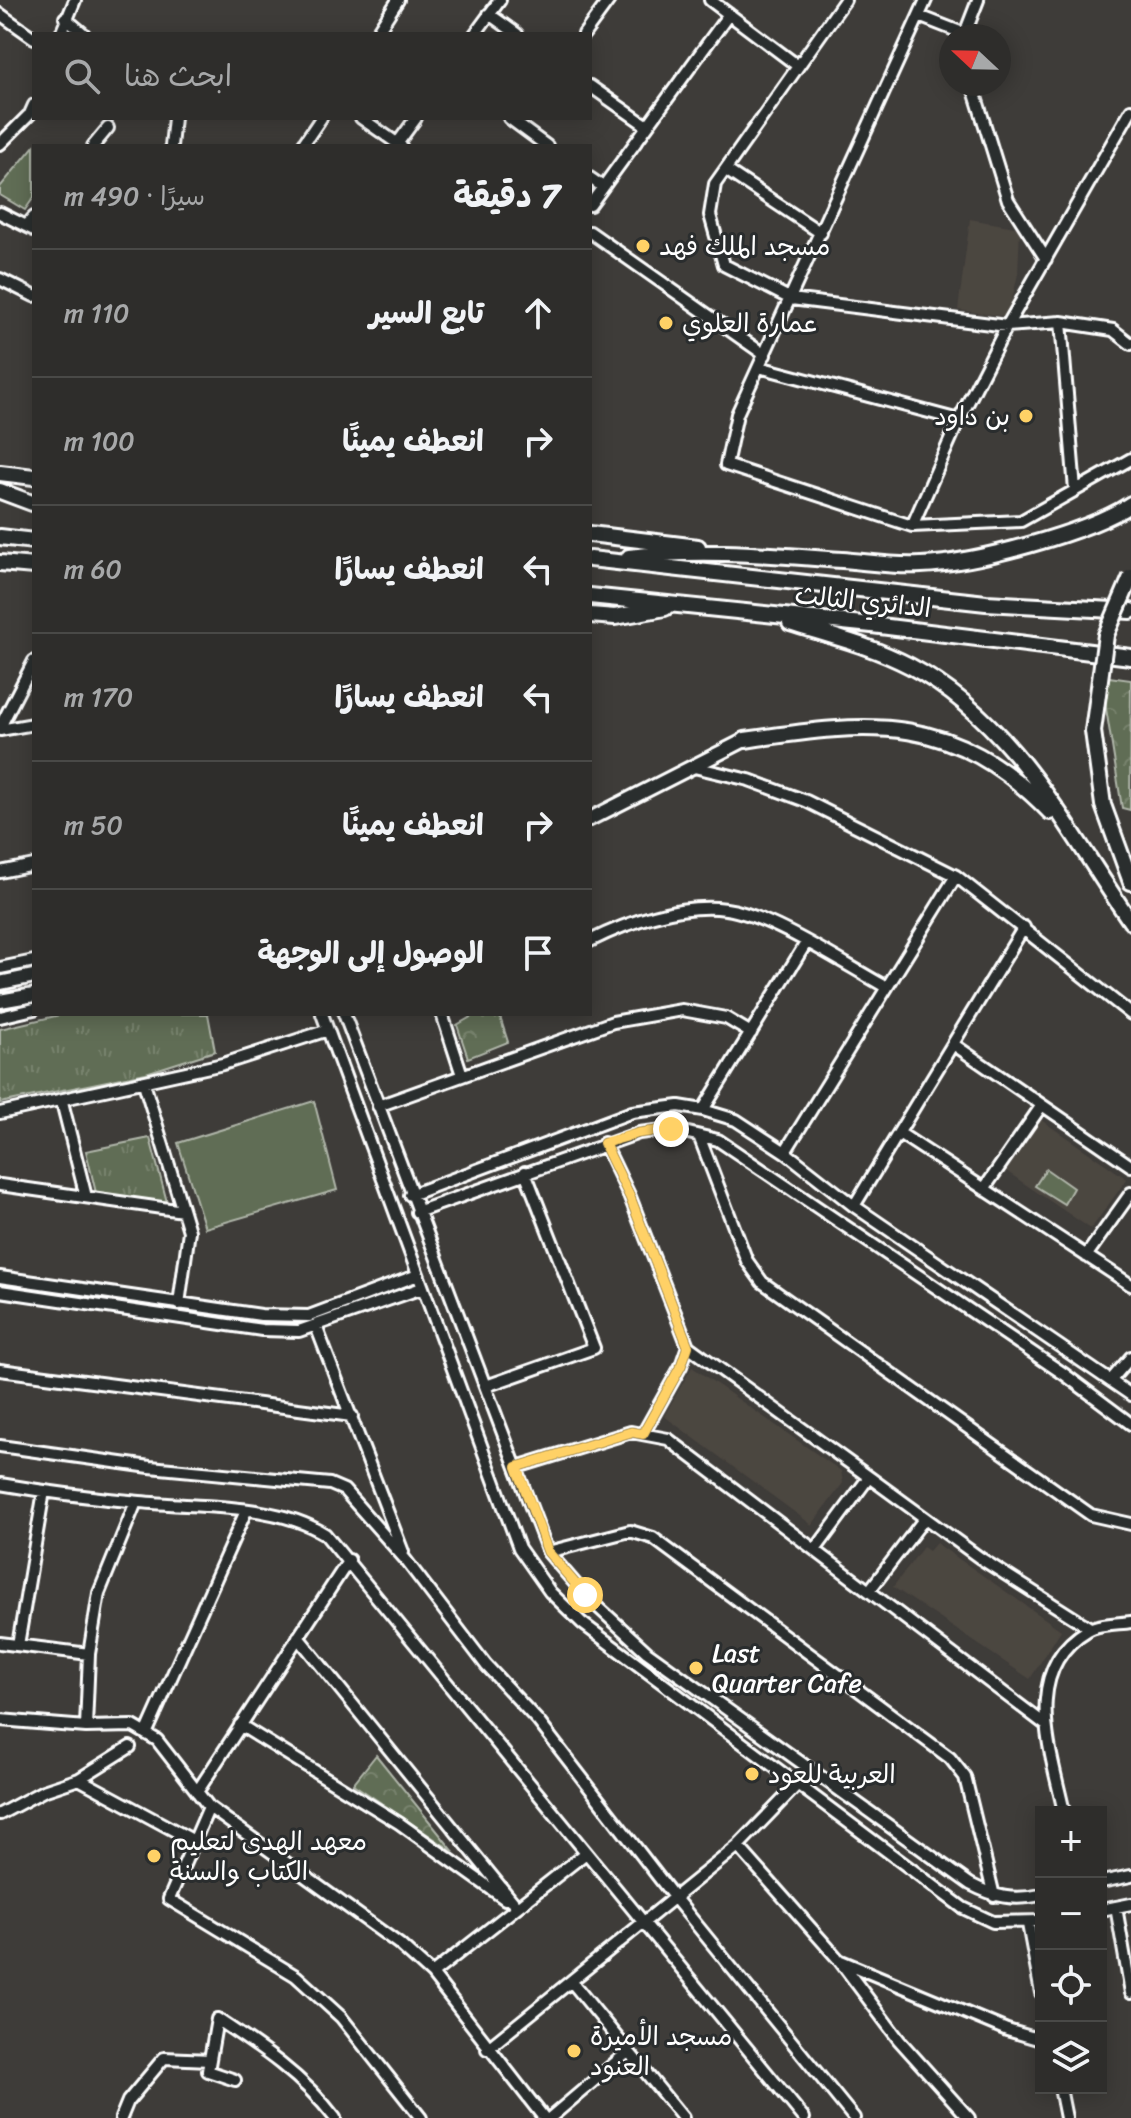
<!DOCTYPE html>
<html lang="ar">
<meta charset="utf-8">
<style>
:root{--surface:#2e2d2b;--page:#363533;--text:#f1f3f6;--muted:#a7a8a9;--line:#494947}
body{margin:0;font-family:Sriracha,"Playpen Sans Arabic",sans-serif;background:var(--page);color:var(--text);direction:rtl}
.controls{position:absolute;right:24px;bottom:24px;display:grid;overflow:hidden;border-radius:0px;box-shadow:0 4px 20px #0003}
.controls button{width:72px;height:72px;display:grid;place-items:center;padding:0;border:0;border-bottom:2px solid var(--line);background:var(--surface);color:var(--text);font:40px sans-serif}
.compass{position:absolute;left:939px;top:24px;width:72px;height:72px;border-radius:50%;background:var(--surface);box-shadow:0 4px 20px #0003;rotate:292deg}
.stop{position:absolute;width:24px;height:24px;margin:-18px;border:6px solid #ffd166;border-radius:50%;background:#fff}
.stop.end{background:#ffd166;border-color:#fff;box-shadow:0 2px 8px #0008}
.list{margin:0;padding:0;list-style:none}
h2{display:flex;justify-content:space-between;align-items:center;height:104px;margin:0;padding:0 32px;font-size:34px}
h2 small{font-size:26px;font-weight:400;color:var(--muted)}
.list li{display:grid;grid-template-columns:52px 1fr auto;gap:24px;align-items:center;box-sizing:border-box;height:128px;padding:0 32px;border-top:2px solid var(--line)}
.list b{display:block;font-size:30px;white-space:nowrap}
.list em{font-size:26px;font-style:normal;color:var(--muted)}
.icon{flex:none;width:44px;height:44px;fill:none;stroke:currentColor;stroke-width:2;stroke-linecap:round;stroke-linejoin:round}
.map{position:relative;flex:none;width:1131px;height:2118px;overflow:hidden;direction:ltr}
.search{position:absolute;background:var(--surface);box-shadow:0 4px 20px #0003;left:32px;top:32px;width:560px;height:88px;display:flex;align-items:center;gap:20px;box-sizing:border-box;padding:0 28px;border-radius:0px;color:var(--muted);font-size:30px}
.panel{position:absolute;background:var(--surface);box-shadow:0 4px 20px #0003;left:32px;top:144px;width:560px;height:872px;border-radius:0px;direction:rtl}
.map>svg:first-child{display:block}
.built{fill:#4c4640}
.grass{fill:url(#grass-tufts);stroke:#b0b6aa;stroke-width:2}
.forest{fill:url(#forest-crowns);stroke:#b0b6aa;stroke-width:2}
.garden{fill:#606d54;stroke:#b0b6aa;stroke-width:2}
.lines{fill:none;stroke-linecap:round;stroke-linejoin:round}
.minor-casing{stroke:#fff;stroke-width:16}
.major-casing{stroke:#fff;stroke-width:18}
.highway-casing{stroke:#fff;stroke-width:20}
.minor{stroke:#2a2d2e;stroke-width:10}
.major{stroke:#2a2d2e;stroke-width:12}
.highway{stroke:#2a2d2e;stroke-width:14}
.highway-bridge-casing{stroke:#fff;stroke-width:20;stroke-linecap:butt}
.highway-bridge{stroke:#2a2d2e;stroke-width:14}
.route{stroke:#ffd166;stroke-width:10}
.poi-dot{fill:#ffd166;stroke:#2a2d2e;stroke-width:3}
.labels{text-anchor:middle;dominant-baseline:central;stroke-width:6;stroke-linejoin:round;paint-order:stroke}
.poi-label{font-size:26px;fill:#fff;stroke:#2a2d2e;text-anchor:start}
.street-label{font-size:26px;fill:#fff;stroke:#2a2d2e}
</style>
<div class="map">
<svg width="1131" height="2118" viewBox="0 0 1131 2118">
<defs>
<pattern id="grass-tufts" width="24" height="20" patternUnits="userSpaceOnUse" patternTransform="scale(2)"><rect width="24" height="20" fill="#606d54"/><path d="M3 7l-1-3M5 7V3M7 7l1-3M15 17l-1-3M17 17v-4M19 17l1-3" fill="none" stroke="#78836e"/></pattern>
<pattern id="forest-crowns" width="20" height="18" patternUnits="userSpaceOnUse" patternTransform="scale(2)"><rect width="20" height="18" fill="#606d54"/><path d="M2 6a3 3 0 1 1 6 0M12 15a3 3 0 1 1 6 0" fill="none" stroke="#78836e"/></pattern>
</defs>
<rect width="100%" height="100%" fill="#3e3c39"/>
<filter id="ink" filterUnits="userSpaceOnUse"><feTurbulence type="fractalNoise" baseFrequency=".0125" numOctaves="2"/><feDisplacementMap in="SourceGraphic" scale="16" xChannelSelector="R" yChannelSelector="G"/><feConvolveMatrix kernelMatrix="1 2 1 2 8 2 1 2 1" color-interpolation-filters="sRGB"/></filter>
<g filter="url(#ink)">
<path class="built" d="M970 219 1020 228 1018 274 1008 317 958 310Z
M1041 1120 1127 1179 1091 1229 1006 1171Z
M692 1367 841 1471 843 1483 812 1525 664 1416Z
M936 1543 1061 1630 1030 1679 893 1587 923 1547 929 1551Z"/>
<path class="grass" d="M64 1014H208L215 1051 146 1073 0 1103V1029Z
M150 1138 167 1202 96 1193 86 1151Z"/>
<path class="forest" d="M1109 677 1131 680 1130 810 1122 808 1104 696Z
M476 1014H499L508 1042 468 1058 457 1025Z
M376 1755 454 1852 353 1784Z"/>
<path class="garden" d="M34 146V197L25 210 0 195V187Z
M314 1101 337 1190 205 1228 178 1143Z
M1046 1169 1073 1188 1064 1204 1035 1186Z"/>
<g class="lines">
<g class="minor-casing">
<path id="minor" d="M710 0 798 66
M845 0 715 184 710 215 724 265 791 299 1007 326 1061 322 1113 330 1131 344
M926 0 737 414 726 465 912 526 959 420 1007 326 1131 110
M0 14 34 38
M489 14 517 34
M919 16 965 34
M65 18 84 34
M61 34 75 0
M376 34 398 0
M475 34 500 0
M584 34 609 0
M964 36 978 0
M972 84 1008 200 1046 259
M590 86 647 126
M361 118 401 146
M509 118 547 146
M0 144 30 114 34 105
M397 144 416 118
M93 146 108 128
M171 146 174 118
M302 146 321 118
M726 170 821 233
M590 178 603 187
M590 205 729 14
M0 213 34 230
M26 226 34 217
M590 232 765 355
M0 279 34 296
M1061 322 1075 490
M759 367 959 420
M912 526 1021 521 1131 459
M0 727 34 661
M0 730 34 724
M694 767 749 780 806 801 956 876 1131 1014
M0 872 34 865
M590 941C631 921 680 903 726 909 771 915 844 964 886 987
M0 968 34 961
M322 1014 519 1548 550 1592 582 1623 963 1908 993 1922 1041 1921
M344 1014 548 1552 585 1595 647 1652 970 1884C995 1897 1013 1901 1041 1895
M442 1014 462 1075
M0 1017 34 1009
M953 1044 1131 1166
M144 1083 189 1231 179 1304
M62 1102 86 1197
M378 1106 613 1022 682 1010 726 1018 751 1033
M703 1110 806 943
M0 1113 223 1064 328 1030
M899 1133 1131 1285
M699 1136 747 1261 762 1282 1091 1515 1131 1524
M604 1143 630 1197 688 1346 869 1477
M785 1152 956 876
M0 1185 183 1211
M984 1189 1042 1105
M410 1195 632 1112 679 1106 703 1110 736 1120 785 1152 854 1206 1131 1395
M854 1206 1024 927
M417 1212 639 1133 671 1129 718 1140 1064 1374 1131 1424
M1086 1256 1131 1193
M0 1277 261 1315 309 1316 418 1275
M0 1291 262 1330 299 1331 422 1288
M316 1326 403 1552
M0 1370 352 1416
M1111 1380 1131 1357
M486 1386 594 1348 525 1172
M643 1434 681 1366 688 1346
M0 1446 150 1467 330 1484 344 1490 405 1559 486 1665 538 1721 674 1897 854 2118
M517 1467 631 1432 668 1439 1046 1725
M0 1484C46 1492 93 1498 140 1502 199 1508 273 1502 325 1534L804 2118
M815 1550 869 1477 980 1558 1090 1628
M548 1552 630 1531 653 1538 950 1758 965 1777 994 1896
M869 1591 925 1518
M298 1637 517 1907
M0 1643 89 1654
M18 1645 44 1491
M0 1720 86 1727 133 1726 157 1740 209 1807 399 1944 432 1974 544 2118
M240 1725 399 1823 505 1899
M86 1727 89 1654 99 1593 136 1502
M146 1734 246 1511
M79 1779 130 1747
M197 1792 349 1560
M209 1807 169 1899 296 1976 341 2017 421 2118
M1064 1812C1051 1751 1020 1670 1088 1630 1099 1623 1119 1624 1131 1622
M0 1814 43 1791 79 1779 194 1841
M738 1846 839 1960 899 2040 969 2118
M1101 1882 1131 1876
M1116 1907 1131 1993
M1101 1910 1131 1904
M1028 1924 1041 1993
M841 1961 1007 2030 1041 2040
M432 1974 586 1853
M571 1981 683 2118
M487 2049 738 1846 798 1784
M235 2080 208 2071 217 2019C261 2048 303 2076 335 2118
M1060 2088 1066 2118
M121 2118 128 2101 164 2058 210 2060
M550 2118 629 2051"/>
</g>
<g class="major-casing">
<path id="major" d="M590 819 745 740
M0 983 34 976
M0 1001 34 995"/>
</g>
<g class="highway-casing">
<path id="highway" d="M0 473 34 477
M0 491 32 503
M590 534 698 547
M0 537 34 541
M629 557C698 548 772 555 842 560 868 562 896 567 921 565 974 563 1088 533 1131 504
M590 559 986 603 1131 611
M0 563 34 566
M590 596 872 625 1131 657
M590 615 615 617 665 608
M790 623C831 636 872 646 910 666 1015 722 1066 828 1131 922
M1093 731 1103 805 1131 882
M745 740C874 721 952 712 1050 812"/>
</g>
<use href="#minor" class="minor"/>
<use href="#major" class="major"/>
<use href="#highway" class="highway"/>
<g class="highway-bridge-casing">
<path id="highway-bridge" d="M1093 731 1106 635 1131 577"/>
</g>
<use href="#highway-bridge" class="highway-bridge"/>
</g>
</g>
<g class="lines" filter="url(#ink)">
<path class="route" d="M585 1595 548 1552 517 1467 631 1432 643 1434 681 1366 688 1346 630 1197 604 1143 639 1133 671 1129"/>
</g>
<g class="poi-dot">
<circle cx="643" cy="246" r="8"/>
<circle cx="666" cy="323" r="8"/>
<circle cx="1026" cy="416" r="8"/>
<circle cx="696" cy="1668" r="8"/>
<circle cx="752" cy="1774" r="8"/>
<circle cx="154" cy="1856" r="8"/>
<circle cx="574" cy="2051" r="8"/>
</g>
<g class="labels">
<g class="poi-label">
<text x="659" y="246">مسجد الملك فهد</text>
<text x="682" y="323">عمارة العلوي</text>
<text x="1010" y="416" text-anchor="end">بن داود</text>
<text x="712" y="1653">Last<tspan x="712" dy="30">Quarter Cafe</tspan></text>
<text x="768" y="1774">العربية للعود</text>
<text x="170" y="1841">معهد الهدى لتعليم<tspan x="170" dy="30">الكتاب والسنة</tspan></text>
<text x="590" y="2036">مسجد الأميرة<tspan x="590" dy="30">العنود</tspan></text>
</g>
<g class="street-label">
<text transform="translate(863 601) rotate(6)">الدائري الثالث</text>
</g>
</g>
</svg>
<div class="controls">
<button>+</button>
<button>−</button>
<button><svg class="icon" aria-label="locate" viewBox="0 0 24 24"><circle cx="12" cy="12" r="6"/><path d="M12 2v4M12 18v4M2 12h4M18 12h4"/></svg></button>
<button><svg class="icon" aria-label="layers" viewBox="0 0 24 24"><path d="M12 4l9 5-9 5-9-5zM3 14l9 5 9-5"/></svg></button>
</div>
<svg class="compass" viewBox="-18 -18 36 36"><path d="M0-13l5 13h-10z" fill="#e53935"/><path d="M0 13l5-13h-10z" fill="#a7a8a9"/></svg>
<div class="stop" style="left:585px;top:1595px"></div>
<div class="stop end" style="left:671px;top:1129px"></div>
<div class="search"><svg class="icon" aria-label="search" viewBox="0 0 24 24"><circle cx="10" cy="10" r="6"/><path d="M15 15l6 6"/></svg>ابحث هنا</div>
<section class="panel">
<h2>7 دقيقة<small>سيرًا · 490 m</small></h2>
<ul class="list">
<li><svg class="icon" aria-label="ahead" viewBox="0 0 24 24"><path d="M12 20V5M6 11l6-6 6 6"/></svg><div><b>تابع السير</b></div><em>110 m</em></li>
<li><svg class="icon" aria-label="right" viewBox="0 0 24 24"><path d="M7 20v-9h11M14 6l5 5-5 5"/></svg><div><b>انعطف يمينًا</b></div><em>100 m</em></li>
<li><svg class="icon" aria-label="left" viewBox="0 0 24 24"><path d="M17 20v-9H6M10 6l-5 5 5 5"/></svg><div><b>انعطف يسارًا</b></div><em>60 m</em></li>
<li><svg class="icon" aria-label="left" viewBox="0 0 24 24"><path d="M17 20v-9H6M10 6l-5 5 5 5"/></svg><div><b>انعطف يسارًا</b></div><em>170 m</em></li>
<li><svg class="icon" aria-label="right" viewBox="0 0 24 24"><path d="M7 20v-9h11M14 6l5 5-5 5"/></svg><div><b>انعطف يمينًا</b></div><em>50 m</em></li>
<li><svg class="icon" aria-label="arrive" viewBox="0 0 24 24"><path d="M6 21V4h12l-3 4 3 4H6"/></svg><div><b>الوصول إلى الوجهة</b></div></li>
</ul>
</section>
</div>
